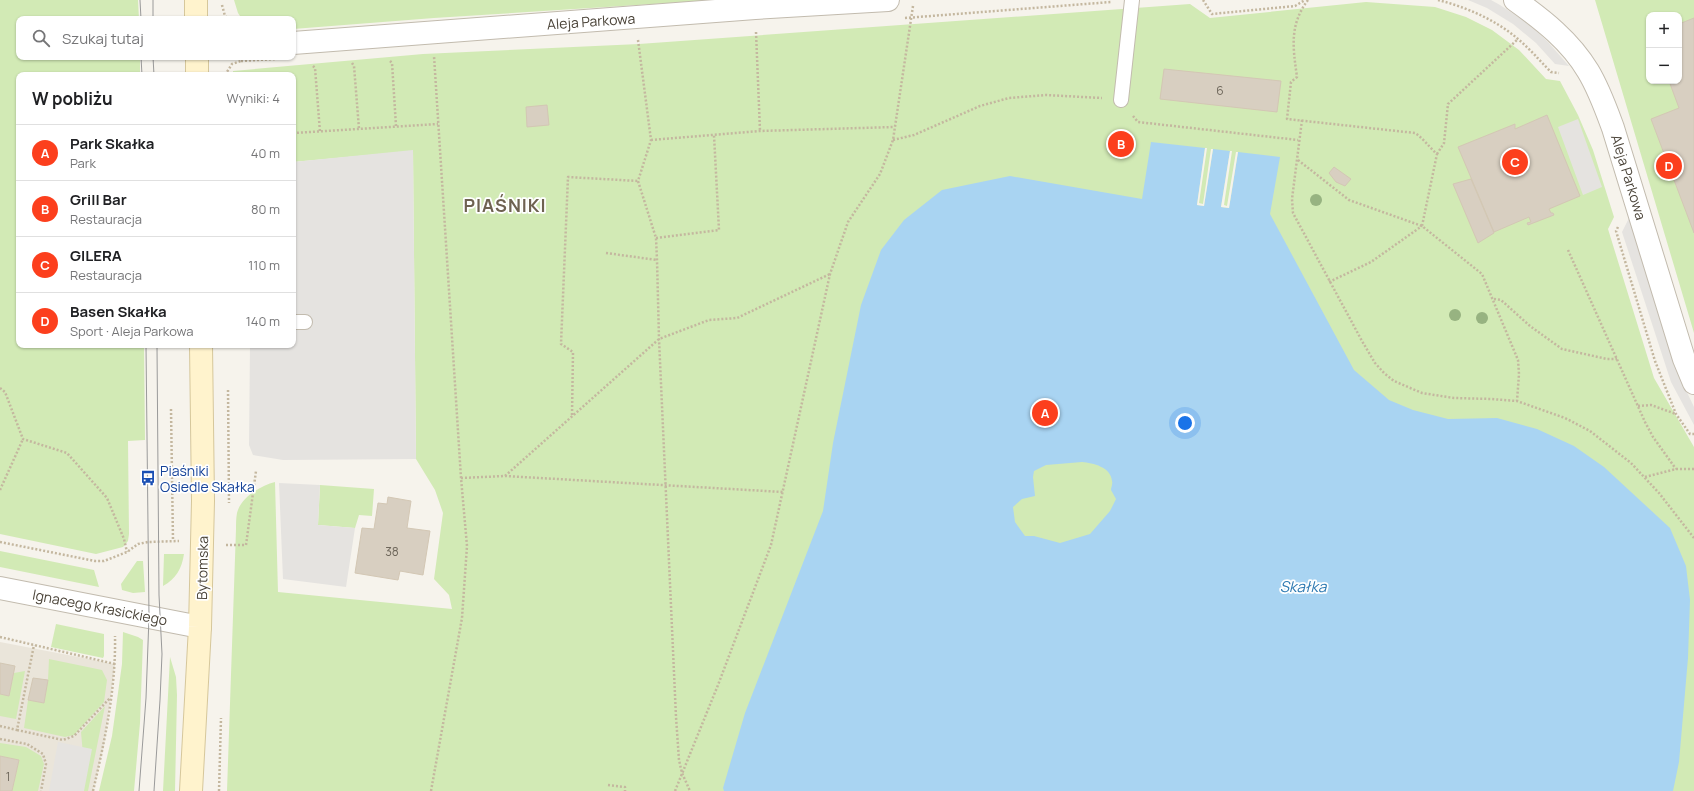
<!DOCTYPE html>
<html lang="pl">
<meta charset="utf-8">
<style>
:root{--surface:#fff;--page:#f6f6f6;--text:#202124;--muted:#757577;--line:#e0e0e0;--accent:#fc3f1d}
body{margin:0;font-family:Manrope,sans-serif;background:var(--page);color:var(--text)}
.controls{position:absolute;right:12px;top:12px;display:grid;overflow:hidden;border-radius:8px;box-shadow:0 1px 3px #0004}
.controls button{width:36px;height:36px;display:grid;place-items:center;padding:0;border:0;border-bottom:1px solid var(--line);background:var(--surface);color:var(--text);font:20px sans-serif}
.you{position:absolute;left:1185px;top:423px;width:14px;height:14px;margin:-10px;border:3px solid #fff;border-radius:50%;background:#1a73e8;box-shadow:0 0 0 6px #1a73e833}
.badge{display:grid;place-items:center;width:26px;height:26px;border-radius:50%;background:var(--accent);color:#fff;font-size:13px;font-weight:700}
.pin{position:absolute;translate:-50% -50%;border:2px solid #fff;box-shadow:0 1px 4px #0006}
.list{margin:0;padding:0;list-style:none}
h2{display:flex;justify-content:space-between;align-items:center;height:52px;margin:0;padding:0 16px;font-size:17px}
h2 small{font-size:13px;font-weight:400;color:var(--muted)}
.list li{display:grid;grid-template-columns:26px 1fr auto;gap:12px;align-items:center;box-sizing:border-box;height:56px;padding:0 16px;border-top:1px solid var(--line)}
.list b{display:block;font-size:15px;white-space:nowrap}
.list p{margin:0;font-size:13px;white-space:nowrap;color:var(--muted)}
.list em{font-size:13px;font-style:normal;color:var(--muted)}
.icon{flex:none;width:22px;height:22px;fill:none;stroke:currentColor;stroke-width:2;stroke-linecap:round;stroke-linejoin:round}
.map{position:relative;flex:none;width:1694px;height:791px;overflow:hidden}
.search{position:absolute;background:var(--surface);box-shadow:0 1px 3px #0004;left:16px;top:16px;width:280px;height:44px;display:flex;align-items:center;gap:10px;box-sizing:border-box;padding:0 14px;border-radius:8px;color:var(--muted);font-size:15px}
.panel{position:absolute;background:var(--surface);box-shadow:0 1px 3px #0004;left:16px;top:72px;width:280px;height:276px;border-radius:8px}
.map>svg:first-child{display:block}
.residential{fill:#eae5da}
.green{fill:#d2eab5;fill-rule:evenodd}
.parking{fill:#e5e3e0}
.water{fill:#a9d4f2;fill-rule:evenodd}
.pier{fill:#f6f3ec}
.building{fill:#d8cfc1;stroke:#d3c7b4}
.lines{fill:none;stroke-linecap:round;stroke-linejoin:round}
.service-casing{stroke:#c2bbae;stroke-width:16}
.minor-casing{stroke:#c2bbae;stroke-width:24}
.tertiary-casing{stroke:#c2bbae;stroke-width:24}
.secondary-casing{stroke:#d6c79b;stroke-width:24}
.path{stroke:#c4b79f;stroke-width:2.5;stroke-dasharray:2 2;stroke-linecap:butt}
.service{stroke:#fff;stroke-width:14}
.minor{stroke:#fff;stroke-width:22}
.tertiary{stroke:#fff;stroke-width:22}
.secondary{stroke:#fff3cd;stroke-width:22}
.tram{stroke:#9a9a9a;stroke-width:1}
.tree{fill:#97b381}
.labels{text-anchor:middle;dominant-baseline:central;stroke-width:3.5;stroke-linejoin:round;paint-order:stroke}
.number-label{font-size:12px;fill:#6e675b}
.street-label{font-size:14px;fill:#4b4439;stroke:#fff}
.transit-label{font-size:14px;fill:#164399;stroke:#fff;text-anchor:start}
.water-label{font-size:15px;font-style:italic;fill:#2e7ab2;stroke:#fff}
.district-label{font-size:18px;font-weight:bold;letter-spacing:1px;fill:#6e6250;stroke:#fff}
</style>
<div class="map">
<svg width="1694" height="791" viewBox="0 0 1694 791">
<rect width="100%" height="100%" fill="#f6f3ec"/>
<path class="residential" d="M0 642 115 664 104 745 93 791H0Z"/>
<path class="green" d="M0 0H138L139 19H19V57H140V75H19V345H144L145 440 128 441 129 534 128 541 123 547 96 554 0 534Z
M234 0H716L434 18 293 29V19H242L238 13Z
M1595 0H1694V333ZM1649 15H1679V81H1649Z
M1366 2 1435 7 1466 17 1492 30 1519 50 1546 79 1560 81 1578 115 1593 150 1614 217 1608 229 1654 378 1694 447V791H227L236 529C236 524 236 518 237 513 241 497 260 486 275 482L278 592 452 609 449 595 434 579 443 513 435 490 416 459 413 151 293 162V75H233V71L423 54 639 44 1190 4 1210 18Z
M320 485 374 489 372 516 359 515 355 528 318 525Z
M0 551 94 570 99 587 0 567Z
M164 554H184C182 568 176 579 163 586Z
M137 561H143L145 592 133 593 122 590 121 584Z
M56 624 104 634V656L103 658 51 647Z
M123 632 138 637 143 640 140 723 134 791H99L112 736 122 664Z
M170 657 176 677 177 695 175 791H163Z
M49 659 102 670 107 680 104 702 74 735 65 737 24 728 28 700 44 703 48 680Z
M25 671 16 719 0 716V694L9 696 14 673Z
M105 706 88 791H74L83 754 81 732Z
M0 743 26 747 41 756 44 764 38 791H12L19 760 0 756Z"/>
<path class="parking" d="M1468 0H1491L1500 5 1529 24 1548 42 1569 66 1555 64 1536 43 1513 24 1487 8Z
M1578 119 1602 187 1583 195 1558 127Z
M413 150 416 459 283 460 253 455 249 445 250 345H293V162Z
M1629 218 1684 386 1694 407V425L1671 382 1622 232Z
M279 483 320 485 318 525 355 528 346 587 283 579Z
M58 742 92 749 84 791H49Z"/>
<path class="water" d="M1151 142 1205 148 1197 205 1204 206 1213 149 1230 151 1221 207 1229 208 1238 152 1280 157 1270 214 1354 370 1389 400 1413 410 1448 419 1497 418 1537 429 1574 446 1604 467 1670 528 1686 566 1690 600 1688 658 1679 762 1673 791H724L723 788 745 713 823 511 833 443 861 305 881 250 904 220 942 190 1010 176 1142 199ZM1082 462C1093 463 1111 467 1112 481 1113 483 1111 488 1111 490L1116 499 1110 511 1090 534 1060 543 1034 536H1025L1015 522 1013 507 1022 499 1035 496 1033 477 1034 471 1046 465Z"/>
<path class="pier" d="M1205 148H1207L1199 203 1203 204 1211 149H1213L1204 206 1197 205Z
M1230 151H1232L1224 205 1227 206 1236 152H1238L1229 208 1221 207Z"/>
<path class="building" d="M1694 18V233L1651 119 1679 108 1669 81H1679V24Z
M1164 69 1281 81 1277 112 1160 99Z
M547 105 549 125 527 127 526 107Z
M1547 115 1580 196 1549 209 1551 213H1553L1554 215 1528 225 1527 223 1531 222 1529 217 1494 232 1458 147 1515 124V129Z
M1114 136H1128L1127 152H1113Z
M1334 167 1351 179 1345 186 1336 182 1329 173Z
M1471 179 1494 233 1478 243 1453 184Z
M388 497 411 501 407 528 430 531 423 575 400 571 398 580 355 573 362 528 374 529 378 503 387 504Z
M0 663 15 666 9 696 0 694Z
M33 678 48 680 44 703 28 700Z
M0 756 19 760 12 791H0Z"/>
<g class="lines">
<g class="service-casing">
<path id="service" d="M1121 100 1132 0
M293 322H305"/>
</g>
<g class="minor-casing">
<path id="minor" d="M1515 0C1543 20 1570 41 1588 71 1599 89 1606 109 1613 128L1684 359 1694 383
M293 43 755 8 888 0"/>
</g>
<g class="tertiary-casing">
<path id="tertiary" d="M0 588 200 627"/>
</g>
<g class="secondary-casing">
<path id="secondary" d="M196 0V19
M197 57V75
M191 791 200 627 203 501 201 345"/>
</g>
<path class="path" d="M1203 0 1212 14 1295 6 1305 0
M1308 0C1289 25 1293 48 1297 77L1291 82 1287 119 1415 133C1423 138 1429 147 1437 154L1422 226 1482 274 1518 360 1519 374 1517 401
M1438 0C1466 7 1496 20 1518 39 1530 49 1540 61 1551 72L1559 73
M222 5 225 16 228 19
M905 18 1111 2
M756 32 760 131
M638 40 651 140 638 181 656 238 657 260 659 339 676 717 679 760 682 773 690 791
M241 61 276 59
M390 61 392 63 396 126
M352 63 354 66 359 129
M313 66 315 68 320 132
M225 75 232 64 241 61 240 57
M1133 116 1138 122 1298 140
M1302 120 1292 199 1293 213 1362 341 1375 363 1384 373 1394 381 1422 393 1454 398 1491 399 1517 401 1565 418 1590 431 1631 463 1659 493 1694 538
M293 133 438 124
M651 140 760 131 894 127
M893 140 914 135 980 106 1009 98 1046 95 1102 98
M1437 154 1444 143 1448 104 1518 39
M1298 160 1349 200 1422 226
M1618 227 1616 231 1655 361 1676 414 1690 434H1694
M656 238 719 230 714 135
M1568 250 1645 422 1653 437 1676 469
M606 253 657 260
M1329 282 1371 262 1422 226
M1494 299 1501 300 1530 326 1562 349 1607 359H1617
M0 388 5 392 23 439 67 453 107 498 124 539 127 552
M228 390 229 503
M1638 406 1651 405 1676 414
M171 409 173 541
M572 415 573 352 561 344 568 177 638 181
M505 476 659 339 709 320 737 318 830 274
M1645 477 1676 469H1694
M461 478 505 476 783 492
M0 490 23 439
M0 542 95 561H104L127 552 138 544 148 542 179 541
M226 545H246L256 471
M0 637 115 664
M0 726 17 730 34 645
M17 730 63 740 74 736 110 698
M0 739 27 744 43 754 46 764 41 791
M608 785 625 787V791
M93 791C105 740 116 688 115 636
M219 791 221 718
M431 791 462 618 467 546 461 478 434 56
M675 791 718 685 771 545 830 274 848 222 880 174 893 140 913 6"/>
<use href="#service" class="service"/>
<use href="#minor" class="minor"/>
<use href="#tertiary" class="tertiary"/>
<use href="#secondary" class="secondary"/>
<path class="tram" d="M140 0 141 19
M153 0V19
M141 57 142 75
M153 57 154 75
M139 791 146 698 149 617 146 345
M154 791 160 700 162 654 159 595 157 345"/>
</g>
<g class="tree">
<circle cx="1316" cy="200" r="6"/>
<circle cx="1455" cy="315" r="6"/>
<circle cx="1482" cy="318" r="6"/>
</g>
<defs>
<g id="bus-bare" transform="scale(1.2)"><path d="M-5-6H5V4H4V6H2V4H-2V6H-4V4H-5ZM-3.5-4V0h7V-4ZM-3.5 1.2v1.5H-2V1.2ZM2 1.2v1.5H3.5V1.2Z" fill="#1a4fb4" stroke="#fff" stroke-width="2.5" paint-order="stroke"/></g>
</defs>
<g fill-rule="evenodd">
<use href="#bus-bare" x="148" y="478"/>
</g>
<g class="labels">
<g class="number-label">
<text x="1220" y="90">6</text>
<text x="392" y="551">38</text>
<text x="8" y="776">1</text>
</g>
<g class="street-label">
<text transform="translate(591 21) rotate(-4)">Aleja Parkowa</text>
<text transform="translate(1629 177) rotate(73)">Aleja Parkowa</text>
<text transform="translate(202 568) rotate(-89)">Bytomska</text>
<text transform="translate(100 607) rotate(11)">Ignacego Krasickiego</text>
</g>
<g class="transit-label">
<text x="160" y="470">Piaśniki<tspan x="160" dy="16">Osiedle Skałka</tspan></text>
</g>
<g class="water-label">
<text x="1303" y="586">Skałka</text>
</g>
<g class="district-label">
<text x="505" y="205">PIAŚNIKI</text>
</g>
</g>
</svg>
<div class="controls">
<button>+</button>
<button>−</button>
</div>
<div class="you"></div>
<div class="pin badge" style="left:1045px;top:413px">A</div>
<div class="pin badge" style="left:1121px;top:144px">B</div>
<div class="pin badge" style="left:1515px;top:162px">C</div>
<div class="pin badge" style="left:1669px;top:166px">D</div>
<div class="search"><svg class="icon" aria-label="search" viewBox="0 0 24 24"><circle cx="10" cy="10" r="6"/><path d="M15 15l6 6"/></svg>Szukaj tutaj</div>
<section class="panel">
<h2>W pobliżu<small>Wyniki: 4</small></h2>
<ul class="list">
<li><span class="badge">A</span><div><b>Park Skałka</b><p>Park</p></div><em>40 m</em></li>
<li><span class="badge">B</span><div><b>Grill Bar</b><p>Restauracja</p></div><em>80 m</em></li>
<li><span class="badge">C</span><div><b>GILERA</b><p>Restauracja</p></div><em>110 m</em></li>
<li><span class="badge">D</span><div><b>Basen Skałka</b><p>Sport · Aleja Parkowa</p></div><em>140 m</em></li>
</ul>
</section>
</div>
